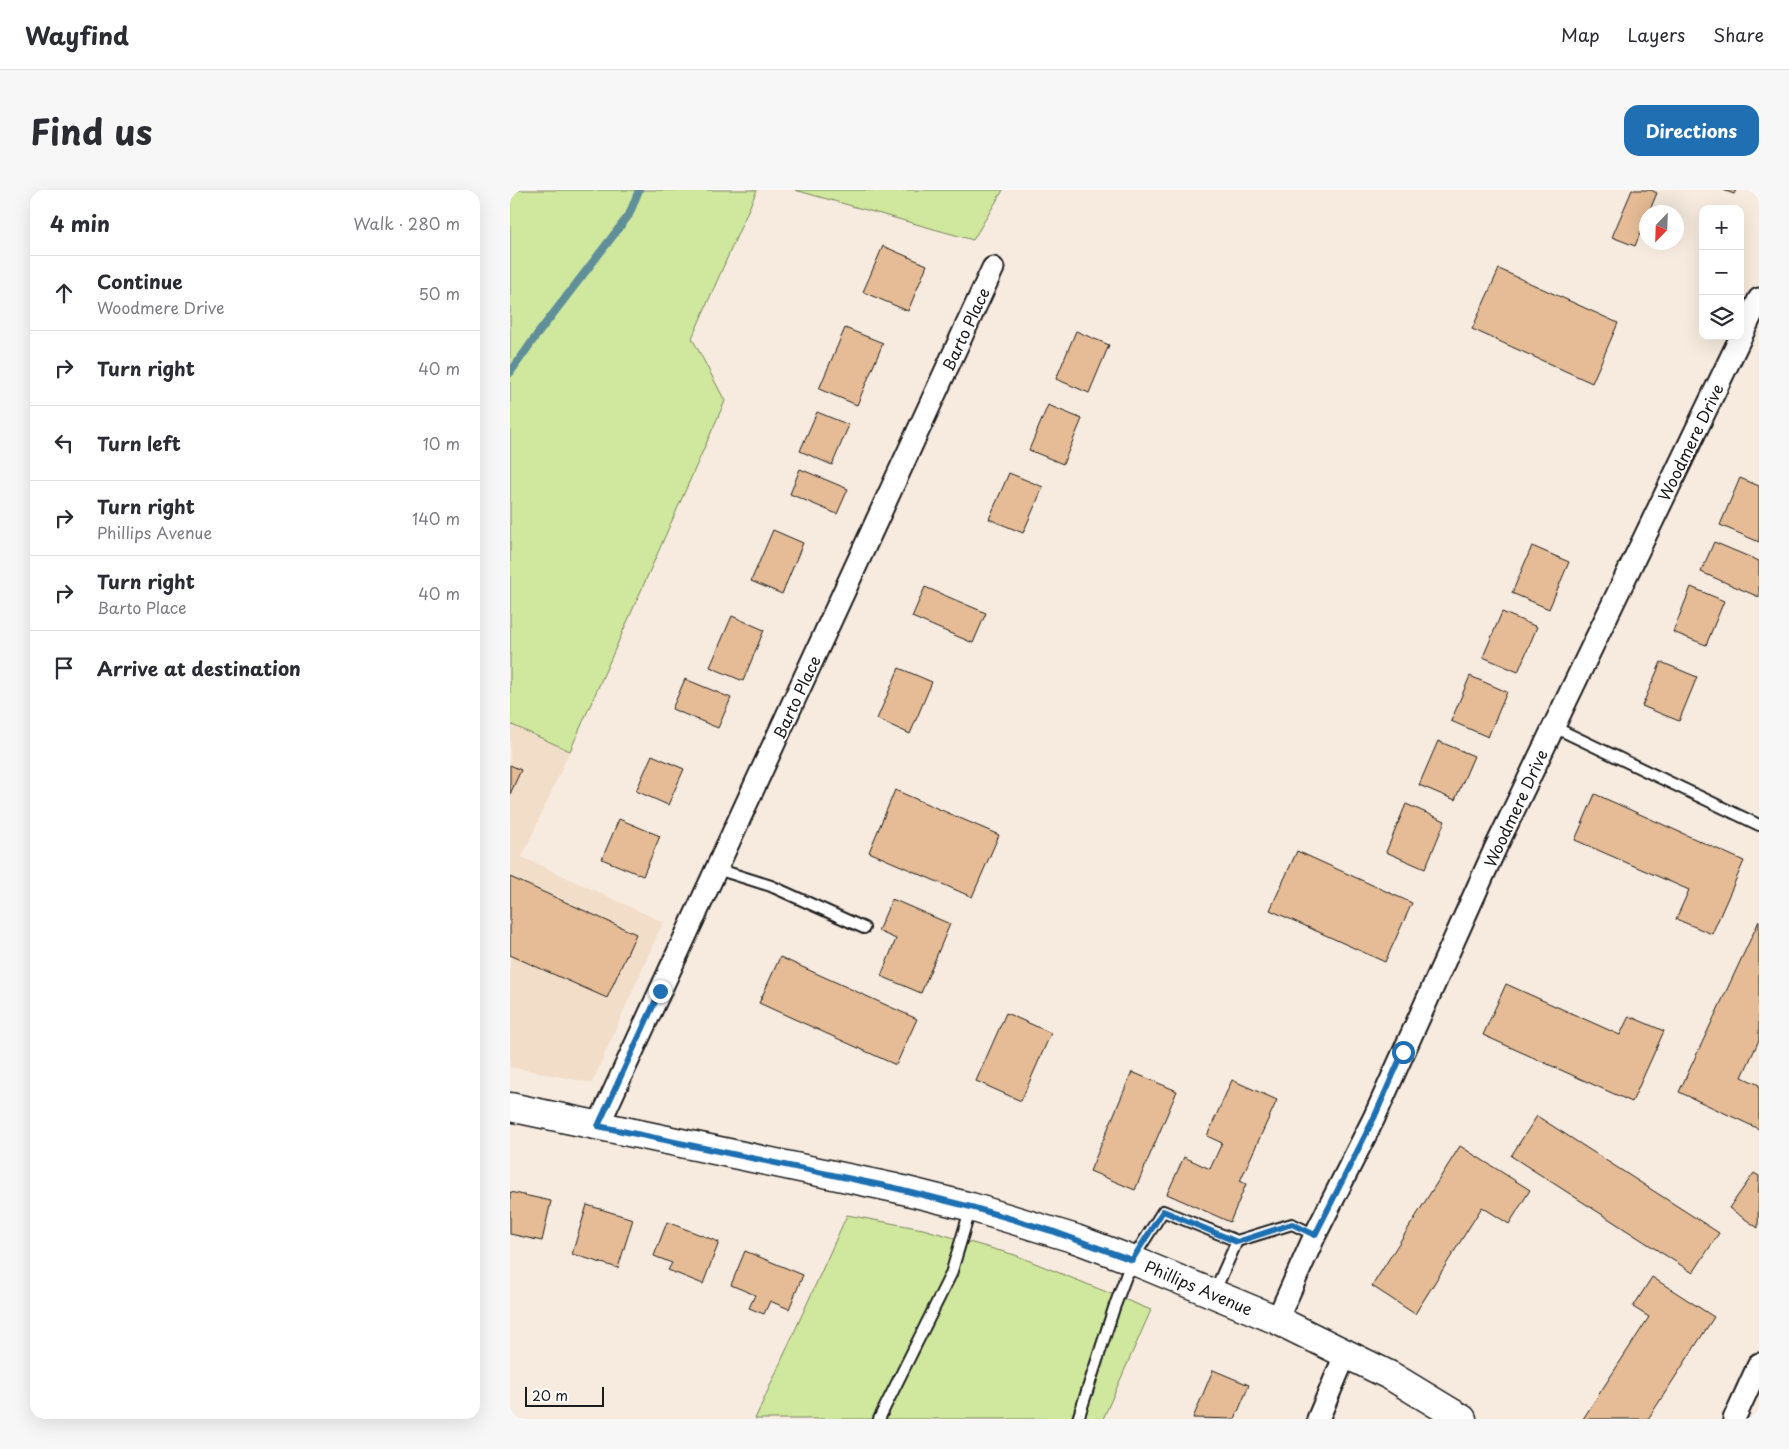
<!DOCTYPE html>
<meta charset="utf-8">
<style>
:root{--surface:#fff;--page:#f7f7f7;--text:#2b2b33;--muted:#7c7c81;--line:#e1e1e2;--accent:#1f6fb2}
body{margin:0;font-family:"Playpen Sans",sans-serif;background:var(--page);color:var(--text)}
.controls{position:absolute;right:15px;top:15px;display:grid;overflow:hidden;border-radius:10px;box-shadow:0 5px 20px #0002}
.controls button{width:45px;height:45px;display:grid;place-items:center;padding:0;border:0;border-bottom:1px solid var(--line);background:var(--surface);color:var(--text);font:25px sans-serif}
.compass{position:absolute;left:1129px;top:15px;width:45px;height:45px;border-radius:50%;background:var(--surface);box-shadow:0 5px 20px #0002;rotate:203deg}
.scale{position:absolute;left:15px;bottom:12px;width:79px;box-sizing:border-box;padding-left:5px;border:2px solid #1c1c1c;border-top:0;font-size:14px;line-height:18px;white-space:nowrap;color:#1c1c1c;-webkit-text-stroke:4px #fff;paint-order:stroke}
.stop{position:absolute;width:15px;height:15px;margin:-11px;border:4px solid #1f6fb2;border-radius:50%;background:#fff}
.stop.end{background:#1f6fb2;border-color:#fff;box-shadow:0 1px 5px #0008}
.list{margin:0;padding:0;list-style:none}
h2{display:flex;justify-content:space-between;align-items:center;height:65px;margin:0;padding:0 20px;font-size:21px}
h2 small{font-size:16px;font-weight:400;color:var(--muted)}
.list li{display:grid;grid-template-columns:32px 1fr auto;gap:15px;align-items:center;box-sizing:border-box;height:75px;padding:0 20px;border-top:1px solid var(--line)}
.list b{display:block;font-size:19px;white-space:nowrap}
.list p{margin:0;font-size:16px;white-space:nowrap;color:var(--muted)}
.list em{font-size:16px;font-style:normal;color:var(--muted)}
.icon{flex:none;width:28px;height:28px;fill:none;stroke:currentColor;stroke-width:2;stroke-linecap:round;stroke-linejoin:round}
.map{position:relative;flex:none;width:1249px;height:1229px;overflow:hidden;border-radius:15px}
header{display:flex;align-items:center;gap:30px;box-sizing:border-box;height:70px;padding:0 25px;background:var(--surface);border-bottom:1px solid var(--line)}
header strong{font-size:24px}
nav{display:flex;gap:28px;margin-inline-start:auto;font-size:18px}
.intro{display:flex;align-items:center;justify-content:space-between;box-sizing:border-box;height:120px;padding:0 30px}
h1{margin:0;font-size:35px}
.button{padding:12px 22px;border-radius:15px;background:var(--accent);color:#fff;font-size:18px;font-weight:700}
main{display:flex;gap:30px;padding:0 30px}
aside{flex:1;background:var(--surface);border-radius:15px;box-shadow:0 5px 20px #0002}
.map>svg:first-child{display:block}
.built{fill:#f2ddc9}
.green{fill:#d0e89d;stroke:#76825c}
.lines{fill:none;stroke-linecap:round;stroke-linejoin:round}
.stream{stroke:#608f99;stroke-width:8}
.building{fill:#e5bc95;stroke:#1c1c1c}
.lane-casing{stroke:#1c1c1c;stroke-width:14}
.street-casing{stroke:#1c1c1c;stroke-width:25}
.secondary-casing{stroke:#1c1c1c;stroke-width:31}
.lane{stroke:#fff;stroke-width:10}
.street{stroke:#fff;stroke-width:21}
.secondary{stroke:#fff;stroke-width:28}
.route{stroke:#1f6fb2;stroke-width:6}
.labels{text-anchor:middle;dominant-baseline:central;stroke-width:4;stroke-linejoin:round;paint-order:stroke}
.street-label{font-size:16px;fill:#1c1c1c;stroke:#fff}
</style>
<header>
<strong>Wayfind</strong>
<nav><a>Map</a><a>Layers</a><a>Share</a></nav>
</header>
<div class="intro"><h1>Find us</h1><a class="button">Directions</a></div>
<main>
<aside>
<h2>4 min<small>Walk · 280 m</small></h2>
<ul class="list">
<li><svg class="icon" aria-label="ahead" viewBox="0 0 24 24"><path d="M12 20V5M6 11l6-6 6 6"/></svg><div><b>Continue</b><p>Woodmere Drive</p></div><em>50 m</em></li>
<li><svg class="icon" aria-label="right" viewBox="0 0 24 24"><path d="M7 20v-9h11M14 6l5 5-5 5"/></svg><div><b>Turn right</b></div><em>40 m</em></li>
<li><svg class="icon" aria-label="left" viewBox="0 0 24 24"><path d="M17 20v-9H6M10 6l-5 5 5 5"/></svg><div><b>Turn left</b></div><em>10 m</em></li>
<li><svg class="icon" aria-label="right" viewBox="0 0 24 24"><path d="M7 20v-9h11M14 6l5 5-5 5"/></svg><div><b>Turn right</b><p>Phillips Avenue</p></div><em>140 m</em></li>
<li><svg class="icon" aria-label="right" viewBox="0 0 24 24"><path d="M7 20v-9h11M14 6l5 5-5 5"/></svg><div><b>Turn right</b><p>Barto Place</p></div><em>40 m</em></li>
<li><svg class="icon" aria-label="arrive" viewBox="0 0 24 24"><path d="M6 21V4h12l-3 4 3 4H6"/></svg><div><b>Arrive at destination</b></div></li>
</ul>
</aside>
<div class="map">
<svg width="1249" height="1229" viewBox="0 0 1249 1229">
<rect width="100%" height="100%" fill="#f7ebdf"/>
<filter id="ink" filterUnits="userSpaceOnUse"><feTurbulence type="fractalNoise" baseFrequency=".02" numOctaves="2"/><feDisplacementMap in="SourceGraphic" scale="10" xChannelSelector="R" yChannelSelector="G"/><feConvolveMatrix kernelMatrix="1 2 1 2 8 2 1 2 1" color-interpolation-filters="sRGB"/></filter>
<g filter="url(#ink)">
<path class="built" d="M0 534 60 561 12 667 153 732 82 893 0 877Z"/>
<path class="green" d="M0 0H247L182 148 215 211 60 561 0 534Z
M285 0H493L463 50Z
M337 1025 413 1039 505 1065 641 1120 593 1229H245Z"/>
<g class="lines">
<path class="stream" d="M0 183 26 146 119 25 129 0"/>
</g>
<path class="building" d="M1122 0H1141L1147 3 1139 22H1136V29L1125 56 1102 47Z
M1213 0H1226L1224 4Z
M373 56 417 75 398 121 353 102Z
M989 79 1108 133 1082 193 962 139Z
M335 138 373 153 347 215 309 199Z
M566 141 599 155 579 203 546 189Z
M538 215 572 229 553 274 519 260Z
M307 222 339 235 322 275 290 261Z
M290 279 338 299 327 324 280 304Z
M499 283 533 297 513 343 479 329Z
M1230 288 1249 296V352L1210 335Z
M263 340 293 353 272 404 241 391Z
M1204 352 1249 371V407L1191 382Z
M1022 356 1059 372 1039 419 1002 403Z
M415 397 476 423 463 453 402 427Z
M1181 397 1214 411 1196 455 1163 442Z
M992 422 1027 437 1008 482 973 467Z
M222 426 254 440 233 491 200 477Z
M1151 472 1187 487 1169 531 1132 516Z
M389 478 422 492 400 544 367 529Z
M960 486 997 502 978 547 941 531Z
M175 489 221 508 208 538 162 519Z
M928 551 964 566 945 610 909 595Z
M142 565 174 579 158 615 126 601Z
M0 575 11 580 0 604Z
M385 600 489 645 462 707 359 662Z
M1085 604 1234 671 1202 744 1166 729 1179 700 1065 650Z
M896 614 935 631 915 679 876 662Z
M109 629 150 646 133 686 92 669Z
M787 661 902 713 875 772 760 720Z
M0 687 126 744 97 808 0 765Z
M382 709 440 734 411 803 371 786 386 749 368 741Z
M1249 731V850L1232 887 1249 895V939L1169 902Z
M270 767 407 829 386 875 249 813Z
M996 794 1110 845 1119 826 1154 841 1122 912 973 845Z
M496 823 541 843 511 911 466 891Z
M622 882 667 901 625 1000 580 981Z
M722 890 767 910 730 991 736 994 720 1032 657 1004 674 967 700 979 712 953 697 946Z
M1027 926 1209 1043 1183 1083 1001 966Z
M950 956 1020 1000 999 1034 972 1017 905 1124 862 1096Z
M1244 983 1249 986 1248 1038 1219 1018Z
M0 1002 41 1011 32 1051 0 1044Z
M77 1015 123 1029 108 1078 62 1064Z
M157 1032 209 1052 193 1094 158 1080 162 1073 144 1066Z
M235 1061 293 1085 279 1119 260 1111 254 1124 239 1118 245 1105 221 1095Z
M1142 1087 1204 1127 1138 1229H1073L1139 1127 1123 1117Z
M703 1180 739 1195 725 1229 683 1228Z"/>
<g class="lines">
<g class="lane-casing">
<path id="lane" d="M1044 537 1249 635
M207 679 261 696 354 738
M704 1103 727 1051
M369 1229 441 1084 461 1017
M568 1229 604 1118 622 1070 653 1021 727 1051 782 1034 805 1045"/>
</g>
<g class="street-casing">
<path id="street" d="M88 936 483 78
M767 1130 805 1045 864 928 985 659 1249 109
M808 1229 836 1163
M1224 1229 1249 1174"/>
</g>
<g class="secondary-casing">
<path id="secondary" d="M0 917 385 998 461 1017 566 1049 622 1070 767 1130 881 1186 952 1229"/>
</g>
<use href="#lane" class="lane"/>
<use href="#street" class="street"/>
<use href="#secondary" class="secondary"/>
</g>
</g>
<g class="lines" filter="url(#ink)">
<path class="route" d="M150 801 88 936 385 998 461 1017 542 1041 622 1070 653 1021 727 1052 782 1034 805 1045 864 928 893 862"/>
</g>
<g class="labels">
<g class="street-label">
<text transform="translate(455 139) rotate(-65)">Barto Place</text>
<text transform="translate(1180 252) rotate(-64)">Woodmere Drive</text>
<text transform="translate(286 507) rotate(-65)">Barto Place</text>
<text transform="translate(1005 618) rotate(-65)">Woodmere Drive</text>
<text transform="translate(689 1097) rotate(23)">Phillips Avenue</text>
</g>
</g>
</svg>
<div class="controls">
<button>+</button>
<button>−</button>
<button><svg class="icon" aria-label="layers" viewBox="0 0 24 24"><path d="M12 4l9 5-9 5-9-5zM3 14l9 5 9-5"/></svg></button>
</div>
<svg class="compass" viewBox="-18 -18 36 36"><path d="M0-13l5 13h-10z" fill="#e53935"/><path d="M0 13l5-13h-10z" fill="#7c7c81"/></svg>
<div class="scale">20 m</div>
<div class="stop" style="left:893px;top:862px"></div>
<div class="stop end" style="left:150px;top:801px"></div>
</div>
</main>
